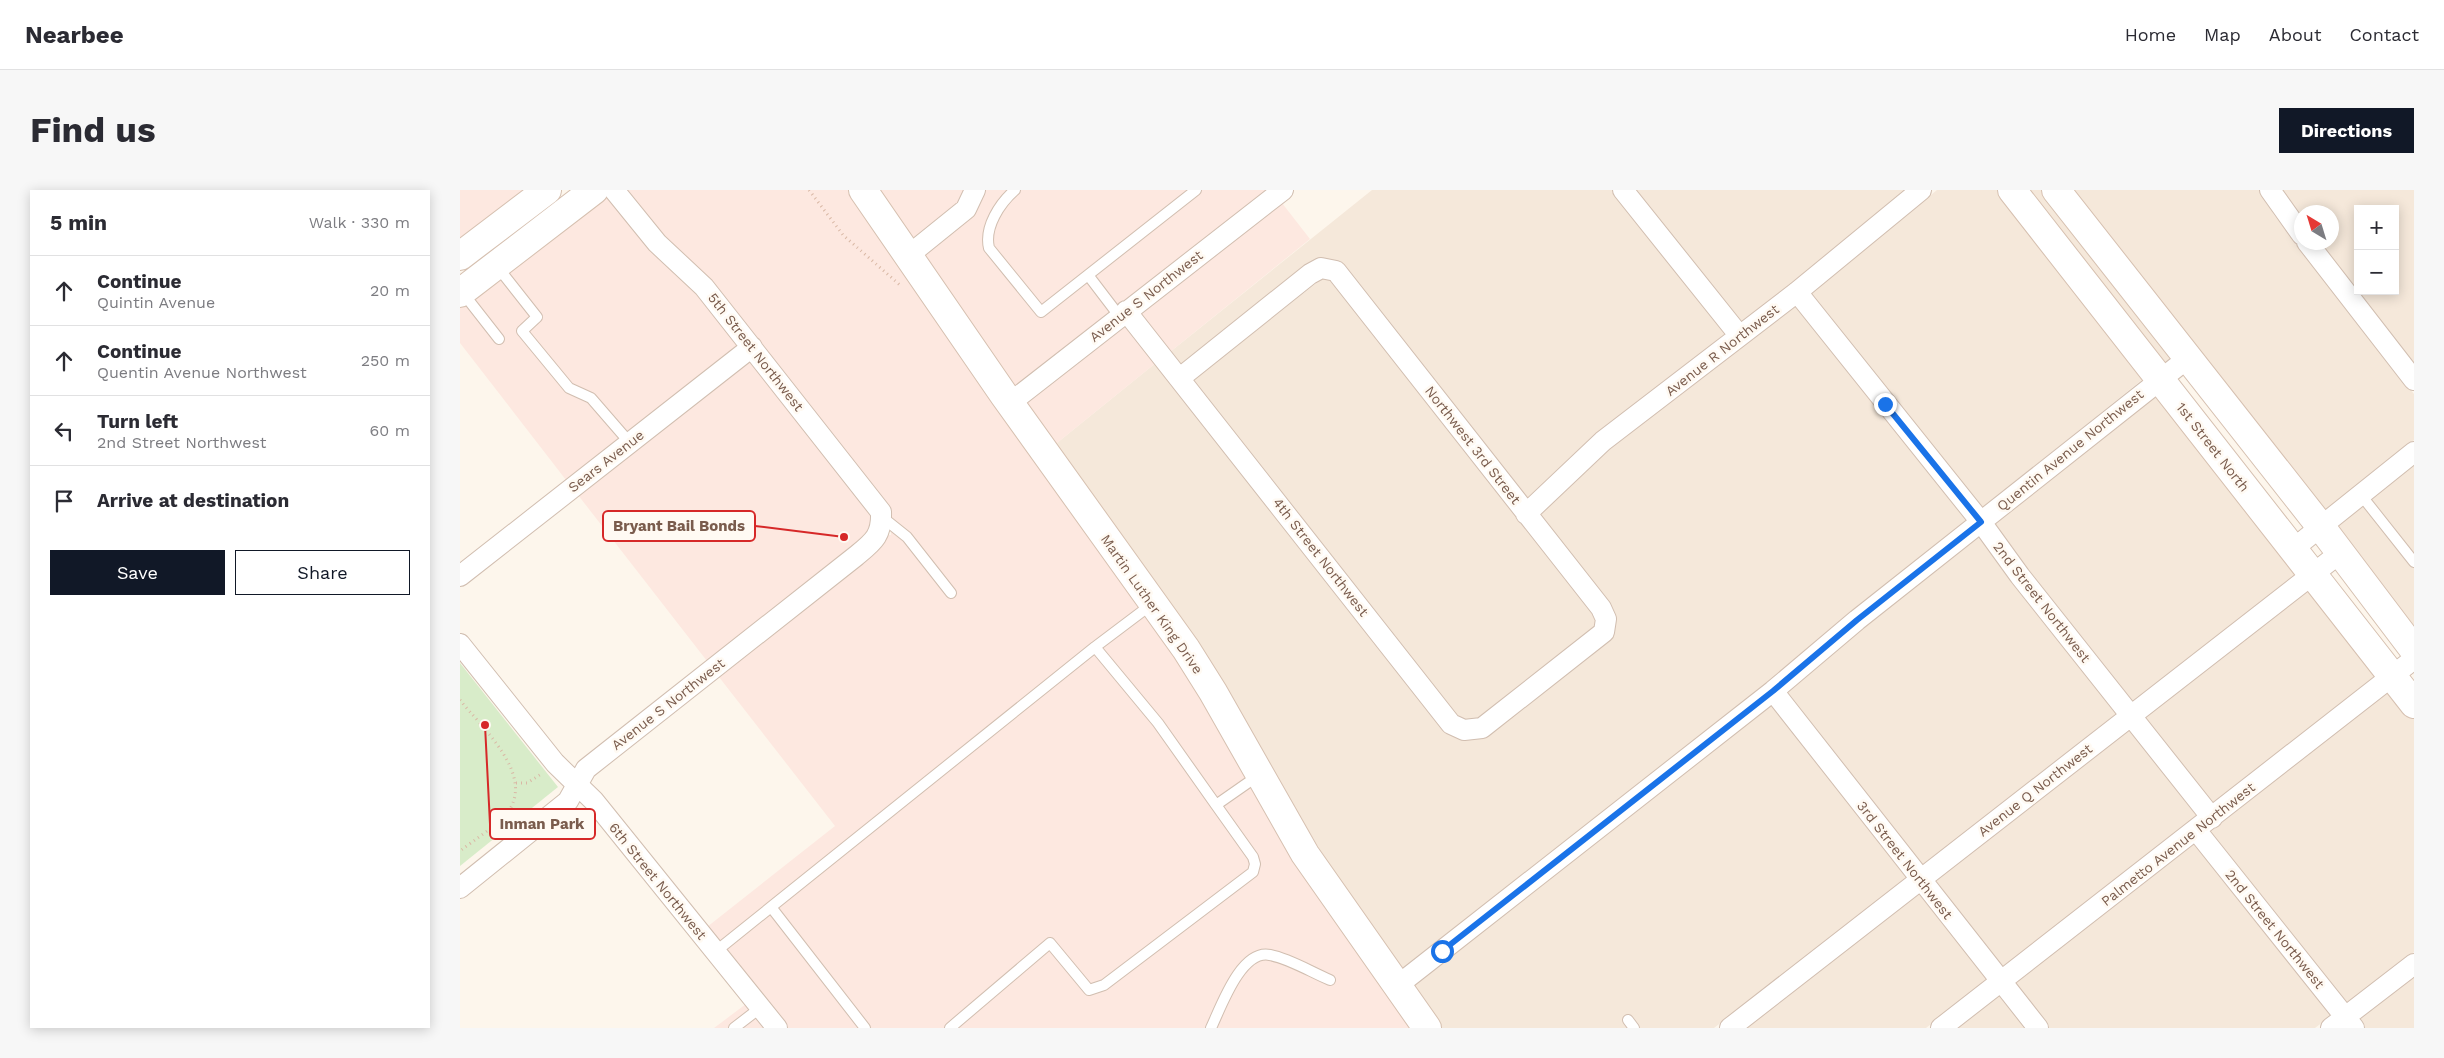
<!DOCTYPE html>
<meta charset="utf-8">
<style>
:root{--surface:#fff;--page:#f7f7f7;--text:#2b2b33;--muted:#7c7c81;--line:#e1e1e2;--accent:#111827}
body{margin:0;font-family:"Work Sans",sans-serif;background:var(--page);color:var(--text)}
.controls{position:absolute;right:15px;top:15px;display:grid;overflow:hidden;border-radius:0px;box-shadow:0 2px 12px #0003}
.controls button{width:45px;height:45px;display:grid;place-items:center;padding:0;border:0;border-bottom:1px solid var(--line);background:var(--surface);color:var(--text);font:25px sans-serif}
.compass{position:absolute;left:1834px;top:15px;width:45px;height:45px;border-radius:50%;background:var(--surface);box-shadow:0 2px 12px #0003;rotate:322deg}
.stop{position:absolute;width:15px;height:15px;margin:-11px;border:4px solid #1a73e8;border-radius:50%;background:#fff}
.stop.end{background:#1a73e8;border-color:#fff;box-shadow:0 1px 5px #0008}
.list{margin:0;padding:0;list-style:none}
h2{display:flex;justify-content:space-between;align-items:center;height:65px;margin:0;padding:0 20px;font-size:21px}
h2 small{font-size:16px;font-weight:400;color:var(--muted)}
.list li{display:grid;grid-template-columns:32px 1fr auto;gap:15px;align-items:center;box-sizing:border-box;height:70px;padding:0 20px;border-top:1px solid var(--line)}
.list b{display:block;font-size:19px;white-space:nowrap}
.list p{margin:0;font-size:16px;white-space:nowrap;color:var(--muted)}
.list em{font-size:16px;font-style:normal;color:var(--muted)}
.actions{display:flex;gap:10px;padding:15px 20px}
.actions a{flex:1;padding:11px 0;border:1px solid var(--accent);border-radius:0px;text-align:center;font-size:18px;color:var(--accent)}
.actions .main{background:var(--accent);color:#fff}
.icon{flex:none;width:28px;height:28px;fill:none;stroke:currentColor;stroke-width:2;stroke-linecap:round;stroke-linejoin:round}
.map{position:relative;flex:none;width:1954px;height:838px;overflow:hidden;border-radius:0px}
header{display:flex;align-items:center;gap:30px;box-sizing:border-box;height:70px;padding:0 25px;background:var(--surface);border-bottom:1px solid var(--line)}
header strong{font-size:24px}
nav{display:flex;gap:28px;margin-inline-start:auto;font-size:18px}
.intro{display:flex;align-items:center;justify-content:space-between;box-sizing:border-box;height:120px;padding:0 30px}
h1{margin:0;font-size:35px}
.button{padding:12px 22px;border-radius:0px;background:var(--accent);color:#fff;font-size:18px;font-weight:700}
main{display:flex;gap:30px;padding:0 30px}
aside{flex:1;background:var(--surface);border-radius:0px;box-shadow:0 2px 12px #0003}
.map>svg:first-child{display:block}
.residential{fill:#f5e8da;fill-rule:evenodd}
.commercial{fill:#fde8e0}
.green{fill:#d8ecc9}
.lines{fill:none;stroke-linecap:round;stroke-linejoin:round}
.lane-casing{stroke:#d1beb0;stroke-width:12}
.street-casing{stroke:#d1beb0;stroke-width:22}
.secondary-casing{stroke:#d6c0b0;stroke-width:30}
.path{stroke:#d9b8a5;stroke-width:3;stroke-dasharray:1 4;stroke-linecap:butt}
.lane{stroke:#fff;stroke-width:10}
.street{stroke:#fff;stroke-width:20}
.secondary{stroke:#fff;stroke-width:28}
.route{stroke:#1a73e8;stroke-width:6}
.labels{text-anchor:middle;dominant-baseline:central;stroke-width:5;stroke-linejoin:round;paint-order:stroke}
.street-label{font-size:14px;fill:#7a5c4d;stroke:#fffaf3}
.leader{fill:none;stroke:#d62828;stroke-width:2}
.callout-dot{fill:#d62828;stroke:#fffaf3;stroke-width:2}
.callout{fill:#fffaf3;stroke:#d62828;stroke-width:2}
.callout-label{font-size:15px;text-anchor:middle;font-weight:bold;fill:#7a5c4d}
</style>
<header>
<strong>Nearbee</strong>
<nav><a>Home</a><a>Map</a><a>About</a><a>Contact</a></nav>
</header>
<div class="intro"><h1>Find us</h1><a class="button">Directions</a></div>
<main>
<aside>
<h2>5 min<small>Walk · 330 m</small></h2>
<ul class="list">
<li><svg class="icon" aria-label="ahead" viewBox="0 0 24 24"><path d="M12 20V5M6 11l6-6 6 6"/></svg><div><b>Continue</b><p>Quintin Avenue</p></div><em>20 m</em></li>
<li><svg class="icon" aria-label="ahead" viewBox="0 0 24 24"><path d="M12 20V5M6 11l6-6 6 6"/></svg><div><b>Continue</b><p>Quentin Avenue Northwest</p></div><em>250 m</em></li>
<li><svg class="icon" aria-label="left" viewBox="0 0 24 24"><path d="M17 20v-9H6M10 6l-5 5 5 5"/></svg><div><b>Turn left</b><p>2nd Street Northwest</p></div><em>60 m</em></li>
<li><svg class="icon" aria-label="arrive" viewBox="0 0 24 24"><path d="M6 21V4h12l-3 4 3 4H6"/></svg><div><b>Arrive at destination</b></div></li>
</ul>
<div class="actions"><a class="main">Save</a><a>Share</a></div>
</aside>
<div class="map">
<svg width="1954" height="838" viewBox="0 0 1954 838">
<rect width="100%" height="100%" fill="#fdf6ec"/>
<path class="residential" d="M912 0H1152L1266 143 1137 244 1067 310 882 73 862 69 845 76 720 175 710 162Z
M1174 0H1446L1331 95 1280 133Z
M1477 0H1542L1688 185 1521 319 1349 105Z
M1563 0H1585L1715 165 1701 175Z
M1607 0H1800L1814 25 1954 204V250L1861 324Z
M1820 0H1954V176L1858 53 1872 52V22H1842L1841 31ZM1898 19H1935V101H1898Z
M863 88 872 90 1134 422 1137 429 1136 436 1118 452 1018 529 1005 530 997 527 733 190Z
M1336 115 1508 330 1391 422 1307 493 939 782 909 740 786 538 592 257 697 172 1001 550 1024 547 1130 467 1152 446 1156 430 1079 326 1150 259Z
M1700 201 1839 382 1671 512 1533 335Z
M1954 275V446L1873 339Z
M1520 345 1657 523 1461 677 1325 503 1403 437Z
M1851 397 1919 483 1753 615 1682 528Z
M1931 498 1954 528V762L1886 814 1749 643Z
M1312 514 1448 688 1254 838H981L951 798Z
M1669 538 1739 626 1542 779 1473 692Z
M1735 653 1872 825 1855 838H1589L1554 794Z
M1460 703 1529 789 1466 838H1286Z
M1954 787V838H1905L1898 830Z
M1541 804 1567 838H1498Z"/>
<path class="commercial" d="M0 0H96L0 72Z
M142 0 230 93 279 154 106 290 0 153V96Z
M164 0H392L718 464 956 838H328L247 737 375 636 259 487 422 357 428 345H431V338L251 91 204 47Z
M413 0H505L498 12 450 51Z
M524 0H807L551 200 461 67Z
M822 13 850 49 710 162 679 124Z
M666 134 697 172 592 257 563 216Z
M291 169 413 324V333L408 343 389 359 247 471 118 305Z
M286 814 306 838H254Z"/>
<path class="green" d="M0 473 98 597 0 676Z"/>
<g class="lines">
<g class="lane-casing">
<path id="lane" d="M555 0C540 13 524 37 529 58L581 122 736 0
M36 75 77 127 62 141 109 198 131 208 170 253
M628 85 660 127
M3 103 39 149
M1901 305 1954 372
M422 327 447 347 491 403
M692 414 635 457 698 533 756 615 799 585
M255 762 311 717
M1168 830 1174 838
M274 838 300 818
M405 838 311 717 635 457
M490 838 590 753 629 800 644 795 793 682 795 674 793 667 756 615
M751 838C761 817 781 759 810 765 830 769 851 782 870 790"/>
</g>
<g class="street-casing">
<path id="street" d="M1163 0 1279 145
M1810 0 1842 45
M1847 52 1954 190
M449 65 506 19 515 0
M1337 102 1521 332 1560 386 1752 628
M666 121 991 534 1004 540 1022 538 1144 442 1146 429 1141 418 876 81 861 78 850 84 720 188
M550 213 823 0
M1066 324 1143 251 1337 102 1461 0
M1833 359 1954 262
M0 386 292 157
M0 454 95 573 134 611 317 838
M1313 501 1578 838
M1736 640 1894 838
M0 698 108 611 126 579 396 366C413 352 422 346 421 322L244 97 197 53 154 0
M937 796 1313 501 1397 430 1728 168
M1270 838 1880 363
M1481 838 1954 469
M1871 838 1954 774"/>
</g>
<g class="secondary-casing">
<path id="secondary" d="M403 0 544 205 726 459 753 502 845 664 967 838
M1552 0 1954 514
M1596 0 1861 337 1954 460
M0 66 87 0
M0 103 134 0"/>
</g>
<path class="path" d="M349 0 383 45 441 96
M0 510C22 538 75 584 48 622 38 635 14 650 0 661
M56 593H67L83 583"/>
<use href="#lane" class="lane"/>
<use href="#street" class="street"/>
<use href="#secondary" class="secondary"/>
</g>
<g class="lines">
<path class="route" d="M982 761 1313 501 1397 430 1521 332 1425 214"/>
</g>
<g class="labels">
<g class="street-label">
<text transform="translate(686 106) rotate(-38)">Avenue S Northwest</text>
<text transform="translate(1262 160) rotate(-38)">Avenue R Northwest</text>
<text transform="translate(296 162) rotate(52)">5th Street Northwest</text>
<text transform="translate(1013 255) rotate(52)">Northwest 3rd Street</text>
<text transform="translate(1753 257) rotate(52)">1st Street North</text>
<text transform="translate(1610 260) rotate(-39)">Quentin Avenue Northwest</text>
<text transform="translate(146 271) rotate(-38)">Sears Avenue</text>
<text transform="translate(861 367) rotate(52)">4th Street Northwest</text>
<text transform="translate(1582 412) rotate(52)">2nd Street Northwest</text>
<text transform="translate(692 414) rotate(55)">Martin Luther King Drive</text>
<text transform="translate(208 514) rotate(-38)">Avenue S Northwest</text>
<text transform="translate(1575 600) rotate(-38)">Avenue Q Northwest</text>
<text transform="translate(1718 654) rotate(-38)">Palmetto Avenue Northwest</text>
<text transform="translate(1445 670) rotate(52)">3rd Street Northwest</text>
<text transform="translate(198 691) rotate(51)">6th Street Northwest</text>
<text transform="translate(1815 739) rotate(51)">2nd Street Northwest</text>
</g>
</g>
<path class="leader" d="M384 347L295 336M25 535L30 634"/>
<g class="callout-dot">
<circle cx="384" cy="347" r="5"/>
<circle cx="25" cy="535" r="5"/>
</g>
<g class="callout">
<rect x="143" y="321" width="152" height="30" rx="5"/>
<rect x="30" y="619" width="105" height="30" rx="5"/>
</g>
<g class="callout-label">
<text x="219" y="341">Bryant Bail Bonds</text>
<text x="82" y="639">Inman Park</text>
</g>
</svg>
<div class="controls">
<button>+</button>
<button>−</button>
</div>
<svg class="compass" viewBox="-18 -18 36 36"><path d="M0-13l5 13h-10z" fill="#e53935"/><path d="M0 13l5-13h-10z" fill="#7c7c81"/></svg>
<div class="stop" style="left:982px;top:761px"></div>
<div class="stop end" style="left:1425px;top:214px"></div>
</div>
</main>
